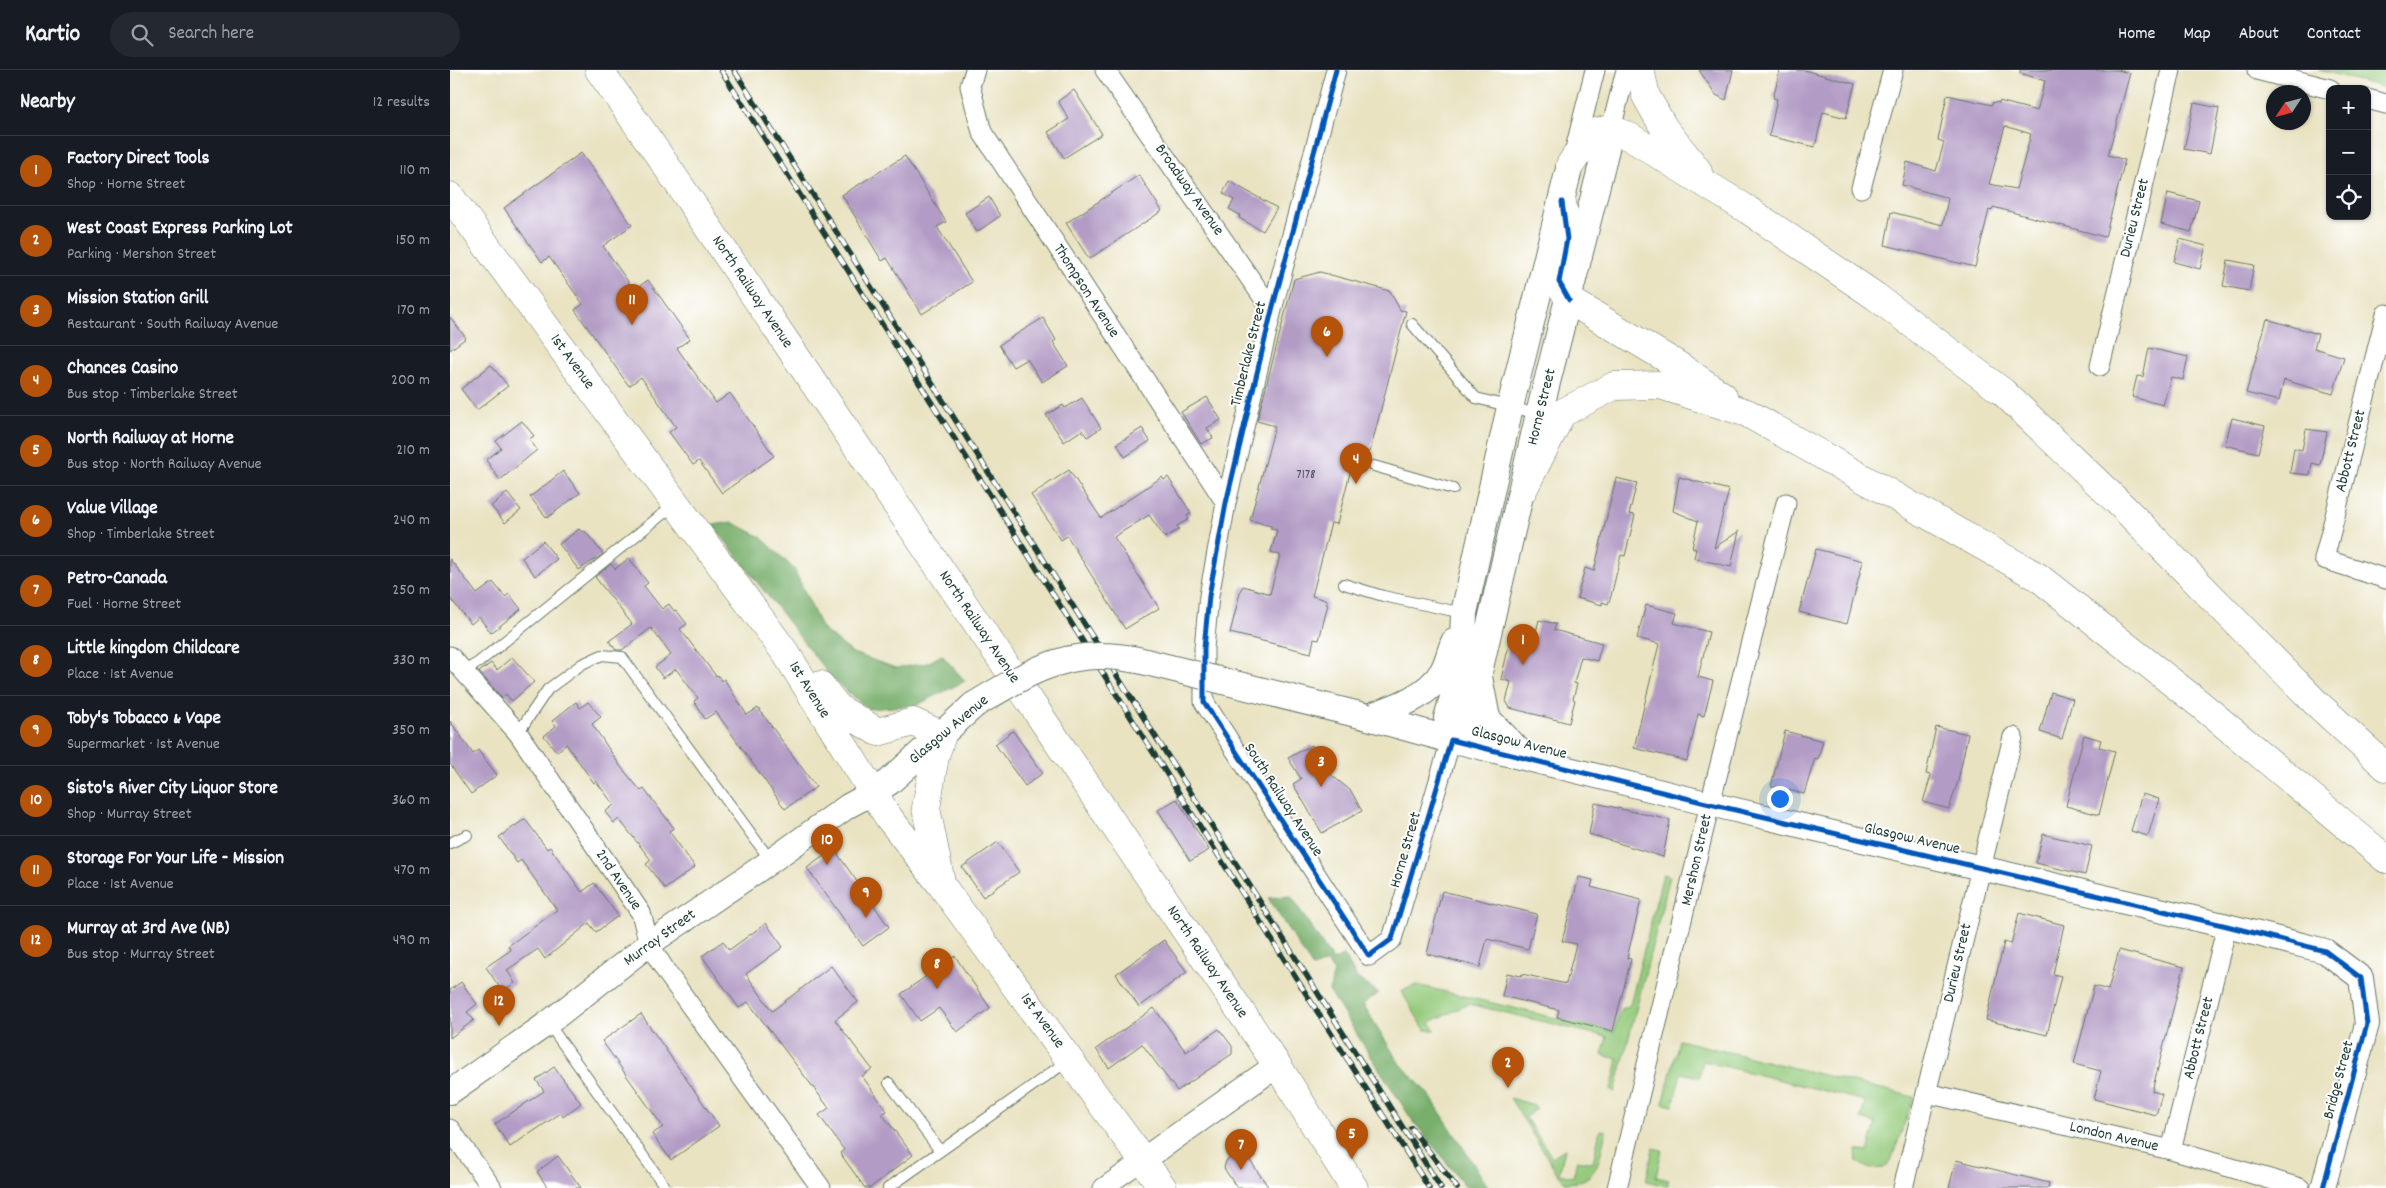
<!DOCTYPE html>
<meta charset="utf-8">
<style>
:root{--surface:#171b24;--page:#242831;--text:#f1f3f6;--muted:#9ea1a6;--line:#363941;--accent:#b45309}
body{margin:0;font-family:Dekko,sans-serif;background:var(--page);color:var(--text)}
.controls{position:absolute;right:15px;top:15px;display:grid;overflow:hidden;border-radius:10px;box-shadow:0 1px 4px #0004}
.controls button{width:45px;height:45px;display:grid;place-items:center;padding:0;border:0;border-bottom:1px solid var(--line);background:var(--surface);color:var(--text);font:25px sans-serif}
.compass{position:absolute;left:1816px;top:15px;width:45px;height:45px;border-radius:50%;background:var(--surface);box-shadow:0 1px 4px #0004;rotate:234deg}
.you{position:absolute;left:1329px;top:728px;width:18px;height:18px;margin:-12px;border:4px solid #fff;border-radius:50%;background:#1a73e8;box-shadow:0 0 0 8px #1a73e833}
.badge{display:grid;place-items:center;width:32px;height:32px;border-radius:50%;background:var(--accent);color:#fff;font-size:16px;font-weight:700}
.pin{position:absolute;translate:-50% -41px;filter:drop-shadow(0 1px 2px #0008)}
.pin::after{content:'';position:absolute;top:26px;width:18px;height:15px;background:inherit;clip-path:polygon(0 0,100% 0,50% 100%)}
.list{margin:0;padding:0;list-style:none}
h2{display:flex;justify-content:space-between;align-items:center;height:65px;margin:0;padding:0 20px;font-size:21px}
h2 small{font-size:16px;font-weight:400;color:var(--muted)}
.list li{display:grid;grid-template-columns:32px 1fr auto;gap:15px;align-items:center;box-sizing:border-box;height:70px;padding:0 20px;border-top:1px solid var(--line)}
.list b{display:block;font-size:19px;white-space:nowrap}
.list p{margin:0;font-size:16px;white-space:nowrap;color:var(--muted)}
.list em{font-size:16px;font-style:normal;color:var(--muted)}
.icon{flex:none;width:28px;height:28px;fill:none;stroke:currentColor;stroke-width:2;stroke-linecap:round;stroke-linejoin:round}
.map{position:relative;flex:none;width:1936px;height:1118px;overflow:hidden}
header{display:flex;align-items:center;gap:30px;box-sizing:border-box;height:70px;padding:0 25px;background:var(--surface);border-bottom:1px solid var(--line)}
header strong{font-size:24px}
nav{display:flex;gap:28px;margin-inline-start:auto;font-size:18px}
.search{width:350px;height:45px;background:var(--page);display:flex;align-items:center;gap:12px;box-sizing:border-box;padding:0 18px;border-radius:28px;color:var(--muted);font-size:19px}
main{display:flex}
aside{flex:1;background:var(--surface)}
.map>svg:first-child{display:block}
.green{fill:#95cb7d;stroke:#5a8458}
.forest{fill:#78af6c;stroke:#4c7650}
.building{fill:#b29bc5;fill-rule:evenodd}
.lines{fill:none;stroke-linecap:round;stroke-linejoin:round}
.service-casing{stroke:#676;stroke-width:12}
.minor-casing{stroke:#676;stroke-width:21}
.tertiary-casing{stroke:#676;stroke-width:26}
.secondary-casing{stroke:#676;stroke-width:28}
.primary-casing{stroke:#676;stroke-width:29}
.motorway-casing{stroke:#676;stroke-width:29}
.service{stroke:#fff;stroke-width:10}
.minor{stroke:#fff;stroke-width:19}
.tertiary{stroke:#fff;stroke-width:24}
.secondary{stroke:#fff;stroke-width:26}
.primary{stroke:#fff;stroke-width:28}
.motorway{stroke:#fff;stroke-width:28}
.rail-casing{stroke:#1f3d34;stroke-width:5.5}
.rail{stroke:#fff;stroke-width:4;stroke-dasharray:11;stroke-linecap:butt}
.secondary-bridge-casing{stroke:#676;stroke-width:28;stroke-linecap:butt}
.secondary-bridge{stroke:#fff;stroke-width:26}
.cycleway-casing{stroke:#fff;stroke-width:8}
.cycleway{stroke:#0057b8;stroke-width:5}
.labels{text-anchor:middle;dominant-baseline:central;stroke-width:4;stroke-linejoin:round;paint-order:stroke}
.number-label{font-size:14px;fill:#445458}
.street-label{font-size:16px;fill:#1f3d34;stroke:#fff}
</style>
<header>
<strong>Kartio</strong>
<div class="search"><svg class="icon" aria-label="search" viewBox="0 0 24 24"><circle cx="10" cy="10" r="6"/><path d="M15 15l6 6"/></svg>Search here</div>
<nav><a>Home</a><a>Map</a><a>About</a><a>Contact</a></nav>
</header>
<main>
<aside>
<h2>Nearby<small>12 results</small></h2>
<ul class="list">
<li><span class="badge">1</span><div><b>Factory Direct Tools</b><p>Shop · Horne Street</p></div><em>110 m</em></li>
<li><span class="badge">2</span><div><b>West Coast Express Parking Lot</b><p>Parking · Mershon Street</p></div><em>150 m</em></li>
<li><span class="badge">3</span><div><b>Mission Station Grill</b><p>Restaurant · South Railway Avenue</p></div><em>170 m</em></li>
<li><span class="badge">4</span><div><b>Chances Casino</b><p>Bus stop · Timberlake Street</p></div><em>200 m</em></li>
<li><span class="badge">5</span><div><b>North Railway at Horne</b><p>Bus stop · North Railway Avenue</p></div><em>210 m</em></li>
<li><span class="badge">6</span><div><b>Value Village</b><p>Shop · Timberlake Street</p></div><em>240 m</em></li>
<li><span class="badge">7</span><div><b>Petro-Canada</b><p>Fuel · Horne Street</p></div><em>250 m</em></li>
<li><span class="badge">8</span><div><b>Little kingdom Childcare</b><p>Place · 1st Avenue</p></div><em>330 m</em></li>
<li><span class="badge">9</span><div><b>Toby's Tobacco &amp; Vape</b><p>Supermarket · 1st Avenue</p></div><em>350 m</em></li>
<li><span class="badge">10</span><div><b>Sisto's River City Liquor Store</b><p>Shop · Murray Street</p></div><em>360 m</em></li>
<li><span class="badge">11</span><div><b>Storage For Your Life - Mission</b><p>Place · 1st Avenue</p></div><em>470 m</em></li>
<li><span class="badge">12</span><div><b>Murray at 3rd Ave (NB)</b><p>Bus stop · Murray Street</p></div><em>490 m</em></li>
</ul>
</aside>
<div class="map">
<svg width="1936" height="1118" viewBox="0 0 1936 1118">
<rect width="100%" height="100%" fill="#fff"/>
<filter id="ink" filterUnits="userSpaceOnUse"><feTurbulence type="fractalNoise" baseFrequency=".02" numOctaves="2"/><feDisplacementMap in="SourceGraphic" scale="10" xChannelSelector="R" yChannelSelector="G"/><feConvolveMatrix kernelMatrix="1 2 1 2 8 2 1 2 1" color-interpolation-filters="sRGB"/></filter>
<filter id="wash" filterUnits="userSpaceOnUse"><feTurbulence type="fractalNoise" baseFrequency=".0096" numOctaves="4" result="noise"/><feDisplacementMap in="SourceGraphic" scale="20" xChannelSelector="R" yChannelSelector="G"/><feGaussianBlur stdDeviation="1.12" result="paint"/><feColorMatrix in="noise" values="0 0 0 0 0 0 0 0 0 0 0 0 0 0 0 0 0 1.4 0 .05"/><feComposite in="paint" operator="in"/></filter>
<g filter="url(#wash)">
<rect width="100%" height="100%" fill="#e9e3c2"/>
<path class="green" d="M1869 0H1936V18Z
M1213 804 1220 806 1165 1022 1161 1020 1168 989 1152 985 1157 967 1019 934 980 952 985 960H975L951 921 967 915 1164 962 1170 940 1180 935Z
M1229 970 1464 1027 1441 1091 1434 1098 1420 1099 1407 1092 1406 1080 1418 1082 1426 1053 1411 1049 1415 1031 1253 991 1249 1007 1231 1003 1223 1036 1213 1034Z
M1060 1028 1084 1035 1087 1039 1075 1047 1102 1087 1115 1079 1109 1104 1123 1107 1127 1090 1143 1093 1150 1060 1156 1061C1149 1088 1150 1113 1116 1113L1108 1105Z
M1203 1078 1212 1080 1206 1107 1219 1110 1217 1116 1196 1111Z"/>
<path class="forest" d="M282 452 311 467 344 499 372 559 403 583 446 598 477 593 492 585 515 611 467 635 419 639 383 610 263 455Z
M841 826 883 891 894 885 907 908 929 923 913 934 948 991 980 1026 1039 1118H1017L960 1047 879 921 884 902 877 892 863 898 818 828Z"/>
<g id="blocks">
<path class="building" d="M1249 0H1283L1276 30 1266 25Z
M1330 0H1354L1405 14 1396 48 1373 42 1365 77 1319 66 1327 29 1323 28Z
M1570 0H1667L1680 3 1658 85 1675 90 1655 167 1543 137 1542 141 1539 140 1525 197 1435 175 1441 142 1493 155 1498 128 1452 115 1457 92 1486 101 1494 72 1488 70 1497 25 1542 35 1543 32 1549 33V31L1587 41 1595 11 1570 3ZM1555 56 1581 64 1566 119 1539 114Z
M624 20 652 64 614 88 598 62 619 49 608 31Z
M1744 33 1769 38 1760 84 1734 79Z
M131 83 182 155 153 176 184 220 198 210 240 269 227 278 266 333 280 323 324 386 272 423 249 391 243 395 219 362 226 357 191 307 179 316 125 240 133 234 99 187 92 192 54 138Z
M455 86 496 152 487 157 522 212 472 244 437 188 432 191 392 125Z
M689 105 712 141 639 189 616 153Z
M779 111 827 138 813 161 789 148 790 145 779 139 784 130 773 123Z
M1718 123 1749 131 1741 162 1711 154Z
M539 127 550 146 527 162 515 143Z
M1730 169 1756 176 1750 199 1724 192Z
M1778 190 1804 195 1799 221 1773 216Z
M870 202 940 221 950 240 956 241 920 382 906 379 887 454 881 453 862 526 877 530 876 534H878L869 570 864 569 861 583 780 563 791 519 793 516 820 524 830 485 821 482 827 460 821 459V456L800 450 825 356 807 351 844 209Z
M0 247 16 268 0 280Z
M593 248 606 270 603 272 618 296 592 312 577 289 563 297 549 275Z
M1817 249 1868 264 1864 278 1894 287 1883 324 1834 310 1829 331 1796 323Z
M1699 278 1738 287 1733 310 1721 307 1713 335 1682 327 1687 306 1693 307Z
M41 295 58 316 27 340 11 319Z
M757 327 771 350 757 358 763 368 751 374 731 342Z
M632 328 651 358 637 367 632 360 614 372 596 345 613 335 615 338Z
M1782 348 1815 356 1808 383 1775 375Z
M72 351 84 366 79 369 87 380 50 410 36 390 51 378 46 371Z
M692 358 700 371 675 387 667 374Z
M1856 359 1877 362 1870 395 1862 393 1860 405 1840 403 1844 378 1852 380Z
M619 400 651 448 712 407 714 410 718 407 741 443 737 446 739 449 727 456 729 459 715 468 699 445 664 467 709 538 675 559 617 466 611 470 581 425Z
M113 401 130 423 97 448 80 427Z
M1229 407 1279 420 1264 478 1289 461 1281 497 1244 488 1246 479 1242 478 1248 451 1223 441Z
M1166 408 1187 413 1179 444 1185 445 1175 486 1171 485 1161 526 1158 534 1152 532V535L1127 528 1135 498 1144 501Z
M57 423 71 440 55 453 41 436Z
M129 459 132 462 135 461 153 484 129 500 109 474Z
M93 471 107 489 85 506 72 488Z
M1366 479 1413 491 1397 554 1349 542Z
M179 488 198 513 194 516 212 539 219 534 224 541 226 540 237 554 230 559 266 606 268 605 271 611 274 609 297 645 308 638 366 717 335 739 266 642 255 649 244 631 248 628 226 599 213 608 205 597 221 585 201 558 172 580H166L159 571 182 554 145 507 161 494 165 499Z
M0 489 27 524 43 512 55 527 59 524 71 539 41 563 29 547 21 554 0 528Z
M1196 535 1227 543 1224 553 1259 562 1248 607 1263 611 1254 646 1248 644 1237 691 1184 678 1209 574 1187 568Z
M1089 550 1106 554 1104 560 1152 573 1147 591 1131 587 1124 613 1127 614 1123 629 1125 630 1119 653 1060 638 1056 631 1061 612 1051 609 1060 571 1082 577Z
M62 587 84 612 62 631 56 624 52 628 29 602 41 593 47 600Z
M1601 622 1623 629 1612 669 1590 662Z
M126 632 130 638 138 632 151 647 142 654 171 697 191 721 194 719 224 758 219 761 245 797 215 819 196 794 201 790 169 749 164 753 155 742 164 735 146 711 144 713 116 674 107 682 94 666 106 656 102 651Z
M0 651 23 684 28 680 47 705 21 724 0 694Z
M1486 657 1518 664 1508 711 1499 739 1473 732 1481 705 1476 704Z
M563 661 593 703 575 716 545 674Z
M1335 661 1373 671 1368 689 1365 688 1354 724 1321 716Z
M1634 665 1651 670 1649 677 1665 681 1649 745 1616 736Z
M862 675 865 680 877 684 873 698 901 721 912 741 872 763 843 714 851 709 838 688Z
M1692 724 1709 729 1698 766 1681 761Z
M727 729 759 780 740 791 708 740Z
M1145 733 1220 750 1213 787 1139 764Z
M75 749 97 779 100 777 132 822 144 813 168 846 146 862 139 853 95 889 88 879 57 900 65 913 52 921 36 897 61 880 58 876 107 840 71 790 67 793 49 767Z
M1593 764 1642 776 1635 805 1586 793Z
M548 772 569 802 533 827 512 797Z
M384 779 439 857 413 876 357 798Z
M1129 807 1143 810 1141 817 1191 830 1177 888 1181 889 1163 961 1107 947 1109 940 1052 926 1057 903 1071 906 1072 904 1116 914 1126 874 1112 871Z
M992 821 1087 844 1078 879 1037 869 1030 897 977 884Z
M1569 843 1614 855 1603 904 1611 906 1597 965 1536 950 1554 872 1561 874Z
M316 853 333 877 296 904 322 941 381 896 408 932 385 950 422 999 412 1006 437 1041 432 1044 463 1085 420 1118H415L390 1083 394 1080 369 1045 379 1038 298 932 289 938 252 886 273 871 279 880Z
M714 870 737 902 689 937 666 904Z
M1669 880 1734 897 1702 1021 1712 1024 1706 1045 1644 1029 1651 1001 1624 994 1644 916 1658 920Z
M505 886 540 938 507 962 489 938 470 951 451 924Z
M11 912 27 934 17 942 24 950 0 968V920Z
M704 938 736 982 769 959 782 976V984L727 1021 692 974 659 998 646 979Z
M191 944 269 1056 221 1090 202 1064 213 1057 152 971Z
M104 997 131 1033 113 1047 111 1043 60 1077 45 1054 94 1021 86 1010Z
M786 1083 794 1084 797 1086 819 1118H787L774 1098 776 1091Z
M108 1086 131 1118H98L87 1102Z
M1506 1090 1599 1113 1598 1118H1499Z"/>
</g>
</g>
<g filter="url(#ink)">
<use href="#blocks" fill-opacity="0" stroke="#676" stroke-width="1"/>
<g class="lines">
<g class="service-casing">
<path id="service" d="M962 254 1026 328 1088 344
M924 396 1003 419
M894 514 933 526 1013 543
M11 599 16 600 29 592 225 434
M68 663 98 619 132 594 152 585 172 587 321 791
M0 773 17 765
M98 953 216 1118
M439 1013 490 1081
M438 1118 619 990"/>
</g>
<g class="minor-casing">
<path id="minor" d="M525 0 520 16 532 62 776 433
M655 0 822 240
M886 0 822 240 776 433 759 526 754 578V632L919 886 942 869 1001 670
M1807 0 1880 19
M1917 29 1936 34
M1161 59 1176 0
M1125 79 1145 0
M1411 118 1443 0
M1936 244 1874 489 1936 509
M1650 296 1721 0
M0 586 68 663 191 843 199 874 217 903 371 1118
M1477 1023 1721 1080 1850 1118
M0 1059 42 1118
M1721 1080 1777 856
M653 1118 693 1090
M1167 1118 1260 734 1336 433
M1453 1118 1563 667"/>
</g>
<g class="tertiary-casing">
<path id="tertiary" d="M1029 602 1038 648 1076 687
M1001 670 1260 734 1777 856 1875 881 1911 908 1917 954 1873 1118
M0 1022 98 953 199 874 321 791 398 736 424 722
M693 1090 827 995"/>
</g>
<g class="secondary-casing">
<path id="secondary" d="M918 647C944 638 978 627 993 601 998 592 1000 581 1004 572
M918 647 1001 670
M1001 670 1015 653 1029 602 1089 344 1161 59
M1001 670 997 648 1012 596 1014 543 1060 337 1120 95
M424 722 439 712 524 635"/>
</g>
<g class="primary-casing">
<path id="primary" d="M149 0 213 91 827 995 904 1118
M0 126 337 585 439 748 492 816 713 1118
M370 615 388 638 428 662 463 652 492 665 485 686 476 738 491 812"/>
</g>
<g class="motorway-casing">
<path id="motorway" d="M1190 0 1196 26 1214 58 1248 101
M1120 95 1142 63 1161 59 1180 67 1298 140 1425 226 1553 322 1672 436 1865 632 1936 697
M1112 132 1117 169 1109 212 1119 230 1229 296 1273 326
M1073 420 1112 343 1164 316 1210 315 1297 343 1588 507 1751 635 1936 789"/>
</g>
<use href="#service" class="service"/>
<use href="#minor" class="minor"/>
<use href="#tertiary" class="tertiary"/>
<use href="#secondary" class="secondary"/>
<use href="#primary" class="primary"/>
<use href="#motorway" class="motorway"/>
<g class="rail-casing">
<path id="rail" d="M271 0 979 1118
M284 0 991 1118
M961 1058 1007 1118"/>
</g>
<use href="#rail" class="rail"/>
<g class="secondary-bridge-casing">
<path id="secondary-bridge" d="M524 635C564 611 605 584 653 586 665 586 676 588 688 590L918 647"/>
</g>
<use href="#secondary-bridge" class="secondary-bridge"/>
<g class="cycleway-casing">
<path id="cycleway" d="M886 0 822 240 776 433 759 526 754 578V632L919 886 942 869 1001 670 1260 734 1777 856 1875 881 1911 908 1917 954 1873 1118
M1112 132 1117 169 1109 212 1119 230"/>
</g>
<use href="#cycleway" class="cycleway"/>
</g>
</g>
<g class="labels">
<g class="number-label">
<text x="856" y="405">7178</text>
</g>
<g class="street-label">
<text transform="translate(739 120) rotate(55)">Broadway Avenue</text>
<text transform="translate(1685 148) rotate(-76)">Durieu Street</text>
<text transform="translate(636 221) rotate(57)">Thompson Avenue</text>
<text transform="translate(302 222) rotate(56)">North Railway Avenue</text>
<text transform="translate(799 284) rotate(-76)">Timberlake Street</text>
<text transform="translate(122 292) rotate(54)">1st Avenue</text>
<text transform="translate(1092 337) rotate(-76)">Horne Street</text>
<text transform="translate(1901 381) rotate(-76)">Abbott Street</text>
<text transform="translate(529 557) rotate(56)">North Railway Avenue</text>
<text transform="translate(359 620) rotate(58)">1st Avenue</text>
<text transform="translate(499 660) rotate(-40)">Glasgow Avenue</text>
<text transform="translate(1069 673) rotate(14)">Glasgow Avenue</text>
<text transform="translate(833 730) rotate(57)">South Railway Avenue</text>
<text transform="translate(1462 769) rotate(13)">Glasgow Avenue</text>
<text transform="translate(956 780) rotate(-74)">Horne Street</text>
<text transform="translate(1247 790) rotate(-77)">Mershon Street</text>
<text transform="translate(168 810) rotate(56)">2nd Avenue</text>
<text transform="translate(210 868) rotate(-36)">Murray Street</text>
<text transform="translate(757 892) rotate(56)">North Railway Avenue</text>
<text transform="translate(1508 893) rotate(-77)">Durieu Street</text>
<text transform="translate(592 951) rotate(54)">1st Avenue</text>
<text transform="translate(1749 968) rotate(-76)">Abbott Street</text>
<text transform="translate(1889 1010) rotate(-75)">Bridge Street</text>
<text transform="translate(1664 1067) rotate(13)">London Avenue</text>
</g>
</g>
</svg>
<div class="controls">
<button>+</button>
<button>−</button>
<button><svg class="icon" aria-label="locate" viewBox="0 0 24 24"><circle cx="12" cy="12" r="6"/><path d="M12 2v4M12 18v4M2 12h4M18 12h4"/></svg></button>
</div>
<svg class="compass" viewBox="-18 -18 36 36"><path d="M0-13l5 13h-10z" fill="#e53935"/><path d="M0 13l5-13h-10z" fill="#9ea1a6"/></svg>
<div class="you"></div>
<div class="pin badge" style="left:1073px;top:595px">1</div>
<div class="pin badge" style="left:1058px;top:1018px">2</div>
<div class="pin badge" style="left:871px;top:717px">3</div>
<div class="pin badge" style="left:906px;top:414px">4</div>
<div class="pin badge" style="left:902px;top:1089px">5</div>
<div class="pin badge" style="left:877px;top:287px">6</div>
<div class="pin badge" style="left:791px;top:1100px">7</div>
<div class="pin badge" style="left:487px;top:919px">8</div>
<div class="pin badge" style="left:416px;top:848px">9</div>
<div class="pin badge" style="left:377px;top:795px">10</div>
<div class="pin badge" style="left:182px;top:255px">11</div>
<div class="pin badge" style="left:49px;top:956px">12</div>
</div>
</main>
